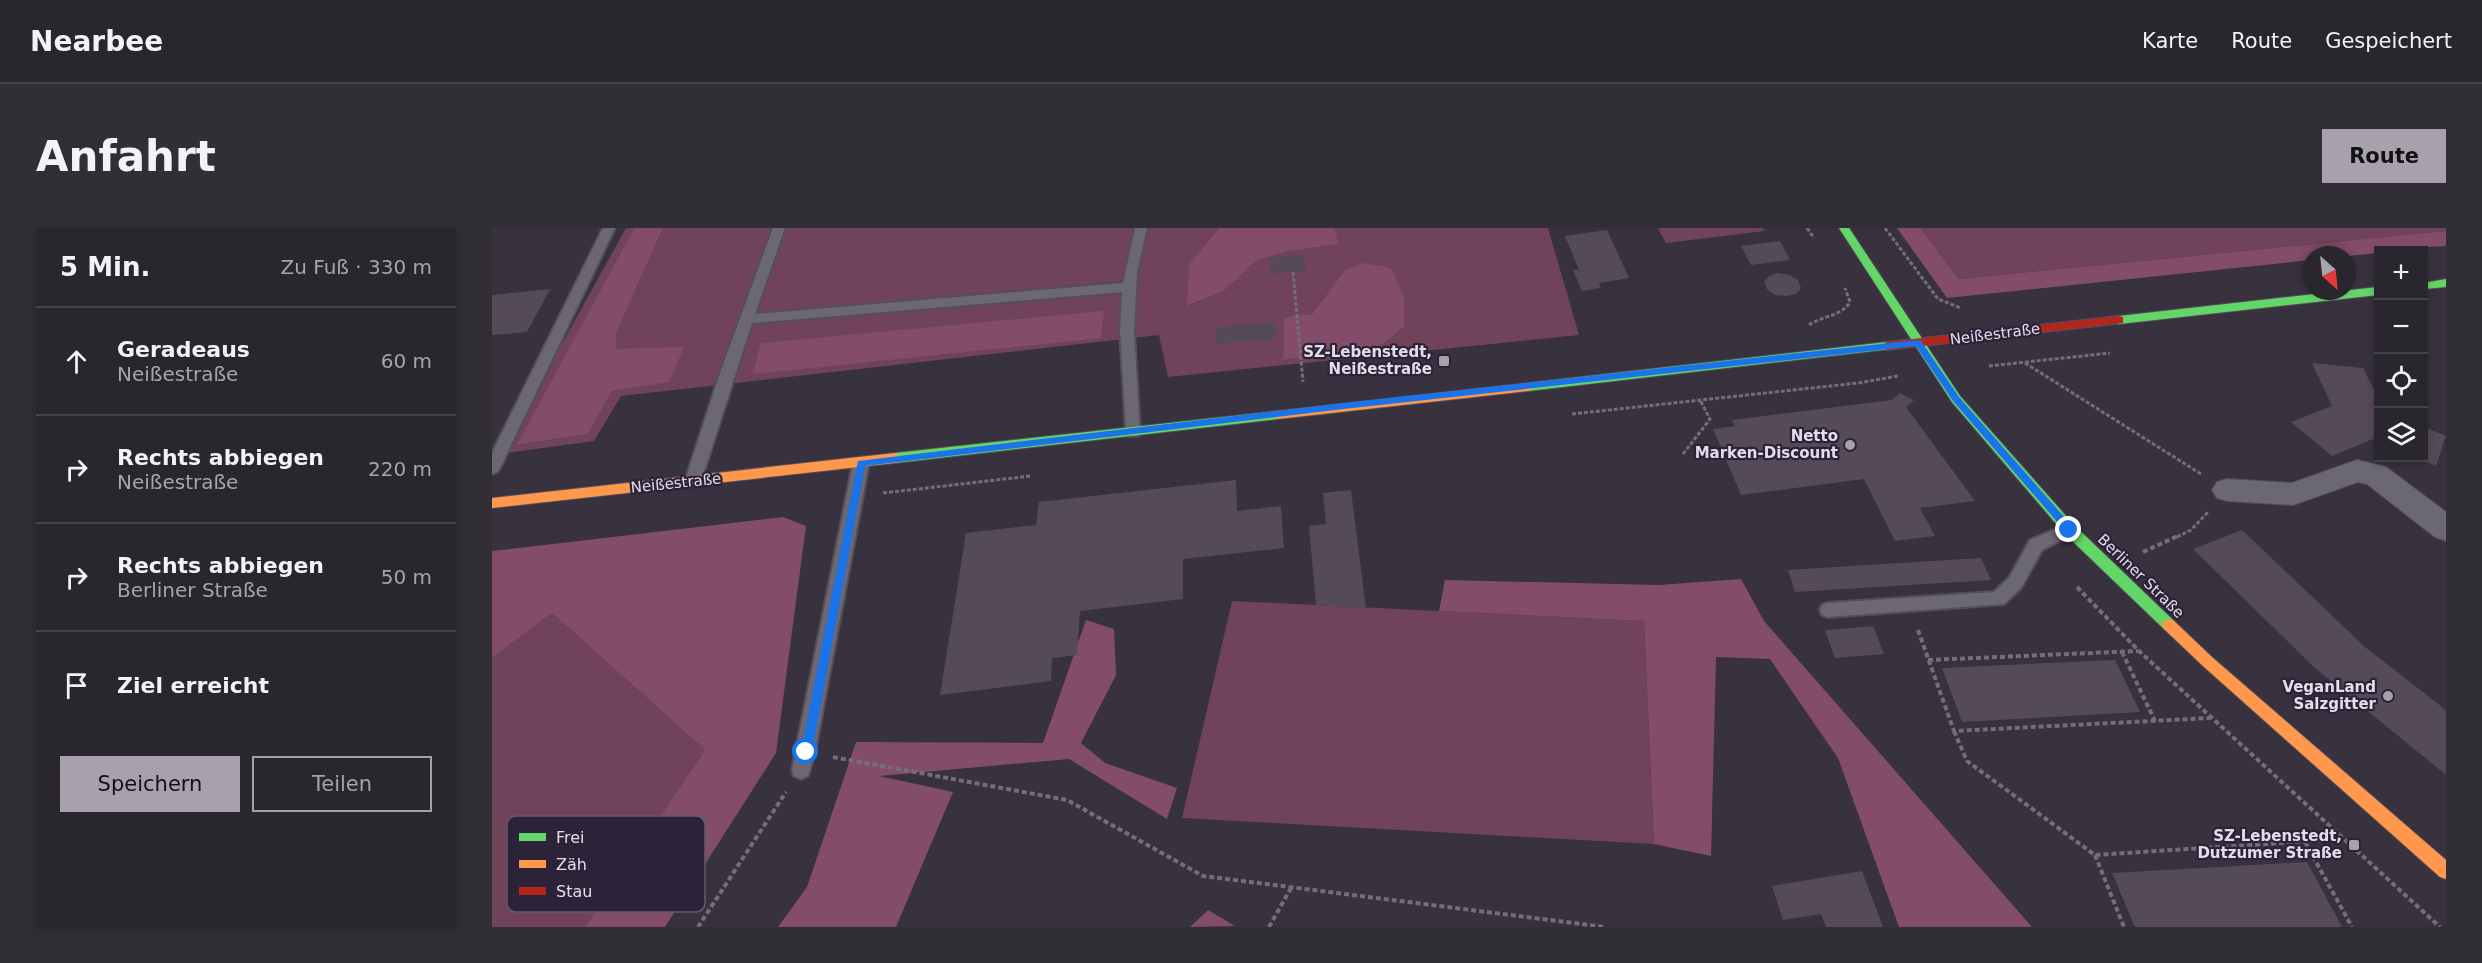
<!DOCTYPE html>
<html lang="de">
<meta charset="utf-8">
<style>
:root{--surface:#29262e;--page:#312e36;--text:#f1f3f6;--muted:#a5a5aa;--line:#45434a;--accent:#a7a1ae}
body{margin:0;font-family:"DejaVu Sans",sans-serif;background:var(--page);color:var(--text)}
.controls{position:absolute;right:18px;top:18px;display:grid;overflow:hidden;border-radius:0px;box-shadow:0 3px 9px #0003}
.controls button{width:54px;height:54px;display:grid;place-items:center;padding:0;border:0;border-bottom:2px solid var(--line);background:var(--surface);color:var(--text);font:30px sans-serif}
.compass{position:absolute;left:1810px;top:18px;width:54px;height:54px;border-radius:50%;background:var(--surface);box-shadow:0 3px 9px #0003;rotate:153deg}
.stop{position:absolute;width:18px;height:18px;margin:-14px;border:4px solid #1a73e8;border-radius:50%;background:#fff}
.stop.end{background:#1a73e8;border-color:#fff;box-shadow:0 2px 6px #0008}
.list{margin:0;padding:0;list-style:none}
h2{display:flex;justify-content:space-between;align-items:center;height:78px;margin:0;padding:0 24px;font-size:26px}
h2 small{font-size:20px;font-weight:400;color:var(--muted)}
.list li{display:grid;grid-template-columns:39px 1fr auto;gap:18px;align-items:center;box-sizing:border-box;height:108px;padding:0 24px;border-top:2px solid var(--line)}
.list b{display:block;font-size:22px;white-space:nowrap}
.list p{margin:0;font-size:20px;white-space:nowrap;color:var(--muted)}
.list em{font-size:20px;font-style:normal;color:var(--muted)}
.actions{display:flex;gap:12px;padding:18px 24px}
.actions a{flex:1;padding:14px 0;border:2px solid var(--accent);border-radius:0px;text-align:center;font-size:21px;color:var(--accent)}
.actions .main{background:var(--accent);color:#111}
.icon{flex:none;width:33px;height:33px;fill:none;stroke:currentColor;stroke-width:2;stroke-linecap:round;stroke-linejoin:round}
.map{position:relative;flex:none;width:1954px;height:699px;overflow:hidden;border-radius:0px}
header{display:flex;align-items:center;gap:36px;box-sizing:border-box;height:84px;padding:0 30px;background:var(--surface);border-bottom:2px solid var(--line)}
header strong{font-size:28px}
nav{display:flex;gap:33px;margin-inline-start:auto;font-size:21px}
.intro{display:flex;align-items:center;justify-content:space-between;box-sizing:border-box;height:144px;padding:0 36px}
h1{margin:0;font-size:42px}
.button{padding:15px 27px;border-radius:0px;background:var(--accent);color:#111;font-size:21px;font-weight:700}
main{display:flex;gap:36px;padding:0 36px}
aside{flex:1;background:var(--surface);border-radius:0px;box-shadow:0 3px 9px #0003}
.map>svg:first-child{display:block}
.green{fill:#71435b;fill-rule:evenodd}
.forest{fill:#834d69}
.building{fill:#554a58}
.lines{fill:none;stroke-linecap:round;stroke-linejoin:round}
.lane-casing{stroke:#534e58;stroke-width:4}
.street-casing{stroke:#534e58;stroke-width:2}
.fast-casing{stroke:#534e58;stroke-width:2}
.slow-casing{stroke:#534e58;stroke-width:2}
.jam-casing{stroke:#534e58;stroke-width:2}
.path-far1{stroke:#736f79;stroke-width:3;stroke-dasharray:4 2;stroke-linecap:butt}
.path{stroke:#736f79;stroke-width:4;stroke-dasharray:5 3;stroke-linecap:butt}
.lane{fill:#6c6872;fill-rule:evenodd}
.street{fill:#6c6872;fill-rule:evenodd}
.fast{fill:#63d668;fill-rule:evenodd}
.slow{fill:#ff974d;fill-rule:evenodd}
.jam{fill:#b3261e;fill-rule:evenodd}
.route{fill:#1a73e8}
.poi-dot{fill:#a7a1ae;stroke:#2c2338;stroke-width:2}
.labels{text-anchor:middle;dominant-baseline:central;stroke-width:4.5;stroke-linejoin:round;paint-order:stroke}
.street-label{font-size:15px;fill:#e3ddeb;stroke:#2c2338}
.poi-label{font-size:15px;font-weight:bold;fill:#e3ddeb;stroke:#2c2338;text-anchor:end}
.key{fill:#2c2338;stroke:#635b6e;stroke-width:1.5}
.key-label{font-size:16px;fill:#e3ddeb}
</style>
<header>
<strong>Nearbee</strong>
<nav><a>Karte</a><a>Route</a><a>Gespeichert</a></nav>
</header>
<div class="intro"><h1>Anfahrt</h1><a class="button">Route</a></div>
<main>
<aside>
<h2>5 Min.<small>Zu Fuß · 330 m</small></h2>
<ul class="list">
<li><svg class="icon" aria-label="ahead" viewBox="0 0 24 24"><path d="M12 20V5M6 11l6-6 6 6"/></svg><div><b>Geradeaus</b><p>Neißestraße</p></div><em>60 m</em></li>
<li><svg class="icon" aria-label="right" viewBox="0 0 24 24"><path d="M7 20v-9h11M14 6l5 5-5 5"/></svg><div><b>Rechts abbiegen</b><p>Neißestraße</p></div><em>220 m</em></li>
<li><svg class="icon" aria-label="right" viewBox="0 0 24 24"><path d="M7 20v-9h11M14 6l5 5-5 5"/></svg><div><b>Rechts abbiegen</b><p>Berliner Straße</p></div><em>50 m</em></li>
<li><svg class="icon" aria-label="arrive" viewBox="0 0 24 24"><path d="M6 21V4h12l-3 4 3 4H6"/></svg><div><b>Ziel erreicht</b></div></li>
</ul>
<div class="actions"><a class="main">Speichern</a><a>Teilen</a></div>
</aside>
<div class="map">
<svg width="1954" height="699" viewBox="0 0 1954 699">
<rect width="100%" height="100%" fill="#37323e"/>
<path class="green" d="M134 0H142L26 217 96 206 120 163 125 122 124 106 171 0H727L697 36 696 78 732 63 764 33 792 24 845 16 843 0H1056L1087 107 676 149 667 107 129 168 102 213 14 225 41 168ZM853 42 912 99 885 121 791 132 792 89 820 86Z
M1166 0H1271L1272 3 1174 15Z
M1428 0H1954V3L1467 51Z
M740 373 1152 393 1162 616 690 590Z
M60 385 213 522 93 699H0V430Z"/>
<path class="forest" d="M142 0H171L124 106 125 121 192 119 177 154 120 163 96 206 25 217Z
M727 0H843L846 16 792 24 764 33 732 63 695 78 697 36Z
M1405 0H1428L1467 51 1954 3V18L1886 22V25L1855 28 1819 27V32L1455 70Z
M871 35 899 40 912 70V99L885 121 791 132 792 89 820 86 853 42Z
M612 83 609 110 261 146 269 115Z
M291 289 314 298 284 525 173 699H93L213 522 60 385 0 430V323Z
M1249 351 1272 393 1540 699H1407L1346 530 1278 431 1224 429 1219 628 1162 616 1152 393 947 383 953 352 1167 357Z
M594 392 622 401 624 447 589 515 613 535 685 560 675 591 577 531 387 548 461 564 404 699H286L315 659 364 514 551 515Z
M716 682 743 698 698 699Z"/>
<path class="building" d="M1115 2 1137 50 1107 55 1109 60 1090 63 1081 42H1087L1073 8Z
M1288 13 1298 32 1259 37 1249 18Z
M812 26 814 43 779 46 777 30Z
M1286 45 1297 47 1306 52 1309 60 1304 66 1295 68 1283 67 1275 61 1272 54 1277 48Z
M58 61 35 104 0 107V67Z
M783 94V111L724 116 725 99Z
M1820 135 1871 140 1886 170V213L1881 211 1840 228 1799 194 1840 178Z
M1408 165 1422 172 1414 179 1483 273 1428 280 1443 308 1403 313 1372 251 1249 267 1221 201 1243 198 1240 192 1400 172Z
M1932 199 1954 208 1944 238 1925 230H1932Z
M744 252 745 283 789 278 792 320 691 331V371L588 383 585 427 560 430 559 453 448 467 474 305 544 297 547 274Z
M859 262 874 380 824 377 817 298 834 296 831 265Z
M1750 302 1873 419 1954 482V547L1822 439 1701 321Z
M1489 330 1499 352 1303 364 1296 342Z
M1381 398 1392 426 1343 430 1333 402Z
M1623 432 1648 484 1470 494 1450 440Z
M1815 634 1850 699H1643L1620 645Z
M1370 643 1391 699H1334L1329 686 1291 692 1280 658Z"/>
<g class="lines">
<g class="lane-casing">
<path id="lane" d="M111 0H123L8 240 5 244 0 246V225Z
M281 0H293L263 86 631 55 643 0H655L645 45 642 103 648 204 646 208H636L634 204 628 103 630 64 260 95 209 253 206 257H196L193 253 228 145Z
M369 229 374 231 377 235 323 524 316 548 309 551 302 548 300 542 361 235 364 231Z
M1577 295 1583 297 1585 301 1583 305 1550 322 1529 360 1512 376 1336 389 1330 387 1328 382 1330 377 1336 375 1502 364 1517 350 1538 312Z"/>
</g>
<g class="street-casing">
<path id="street" d="M1865 232 1894 239 1954 284V313L1943 309 1875 256 1866 254 1801 277 1735 273 1725 270 1720 262 1725 254 1735 251 1800 255Z"/>
</g>
<g class="fast-casing">
<path id="fast" d="M1347 0H1357L1468 168 1582 297 1682 393 1684 397 1682 401 1677 403 1672 401 1572 305 1460 174Z
M1954 51V59L1932 61V55Z
M1886 59V67L1627 96 1621 92 1627 88Z
M1395 114 1401 118 1399 121 1036 163 1030 159 1036 155Z
M786 183 792 187 786 191 403 235 397 230 403 225Z"/>
</g>
<g class="slow-casing">
<path id="slow" d="M1036 155 1042 159 1036 163 786 191 780 187 786 183Z
M403 225 409 230 403 235 0 280V270Z
M1677 391 1682 393 1721 430 1954 632V651L1948 649 1711 438 1672 401 1670 397 1672 393Z"/>
</g>
<g class="jam-casing">
<path id="jam" d="M1627 88 1631 89V95L1395 122 1389 118 1395 114Z"/>
</g>
<path class="path-far1" d="M1315 0 1322 10
M1393 0 1446 71 1469 80
M801 44 811 154
M1317 97C1330 88 1350 88 1358 74L1353 60
M1533 135 1709 246
M1497 138 1618 125
M1080 186 1366 155 1406 148
M1191 226 1218 191 1208 172
M391 265 539 248
M1685 309 1699 302 1717 283"/>
<path class="path" d="M1651 324 1688 307
M1585 359 1647 423 1948 699
M1426 402 1462 503 1718 490
M1630 424 1663 493
M1436 432 1646 423
M1462 503 1475 533 1603 627 1851 611
M341 529 575 572 711 648 1113 699
M1813 614 1860 699
M1603 627 1632 699
M206 699 294 564
M777 699 799 660"/>
<use href="#lane" class="lane"/>
<use href="#street" class="street"/>
<use href="#fast" class="fast"/>
<use href="#slow" class="slow"/>
<use href="#jam" class="jam"/>
</g>
<path class="route" d="M1426 112 1429 113 1467 169 1581 299V304H1574L1461 173 1424 118 851 181 373 238 320 524 314 529 309 524 366 233 851 175Z"/>
<g class="poi-dot">
<rect x="946" y="127" width="12" height="12" rx="3"/>
<circle cx="1358" cy="217" r="6"/>
<circle cx="1896" cy="468" r="6"/>
<rect x="1856" y="611" width="12" height="12" rx="3"/>
</g>
<g class="labels">
<g class="street-label">
<text transform="translate(1503 106) rotate(-7)">Neißestraße</text>
<text transform="translate(184 255) rotate(-6)">Neißestraße</text>
<text transform="translate(1649 348) rotate(44)">Berliner Straße</text>
</g>
<g class="poi-label">
<text x="940" y="124">SZ-Lebenstedt,<tspan x="940" dy="17">Neißestraße</tspan></text>
<text x="1346" y="208">Netto<tspan x="1346" dy="17">Marken-Discount</tspan></text>
<text x="1884" y="459">VeganLand<tspan x="1884" dy="17">Salzgitter</tspan></text>
<text x="1850" y="608">SZ-Lebenstedt,<tspan x="1850" dy="17">Dutzumer Straße</tspan></text>
</g>
</g>
<rect x="15" y="588" width="198" height="96" rx="9" class="key"/>
<rect x="27" y="605" width="27" height="8" fill="#63d668"/>
<rect x="27" y="632" width="27" height="8" fill="#ff974d"/>
<rect x="27" y="659" width="27" height="8" fill="#b3261e"/>
<g class="key-label">
<text x="64" y="615">Frei</text>
<text x="64" y="642">Zäh</text>
<text x="64" y="669">Stau</text>
</g>
</svg>
<div class="controls">
<button>+</button>
<button>−</button>
<button><svg class="icon" aria-label="locate" viewBox="0 0 24 24"><circle cx="12" cy="12" r="6"/><path d="M12 2v4M12 18v4M2 12h4M18 12h4"/></svg></button>
<button><svg class="icon" aria-label="layers" viewBox="0 0 24 24"><path d="M12 4l9 5-9 5-9-5zM3 14l9 5 9-5"/></svg></button>
</div>
<svg class="compass" viewBox="-18 -18 36 36"><path d="M0-13l5 13h-10z" fill="#e53935"/><path d="M0 13l5-13h-10z" fill="#a5a5aa"/></svg>
<div class="stop" style="left:314px;top:524px"></div>
<div class="stop end" style="left:1577px;top:302px"></div>
</div>
</main>
